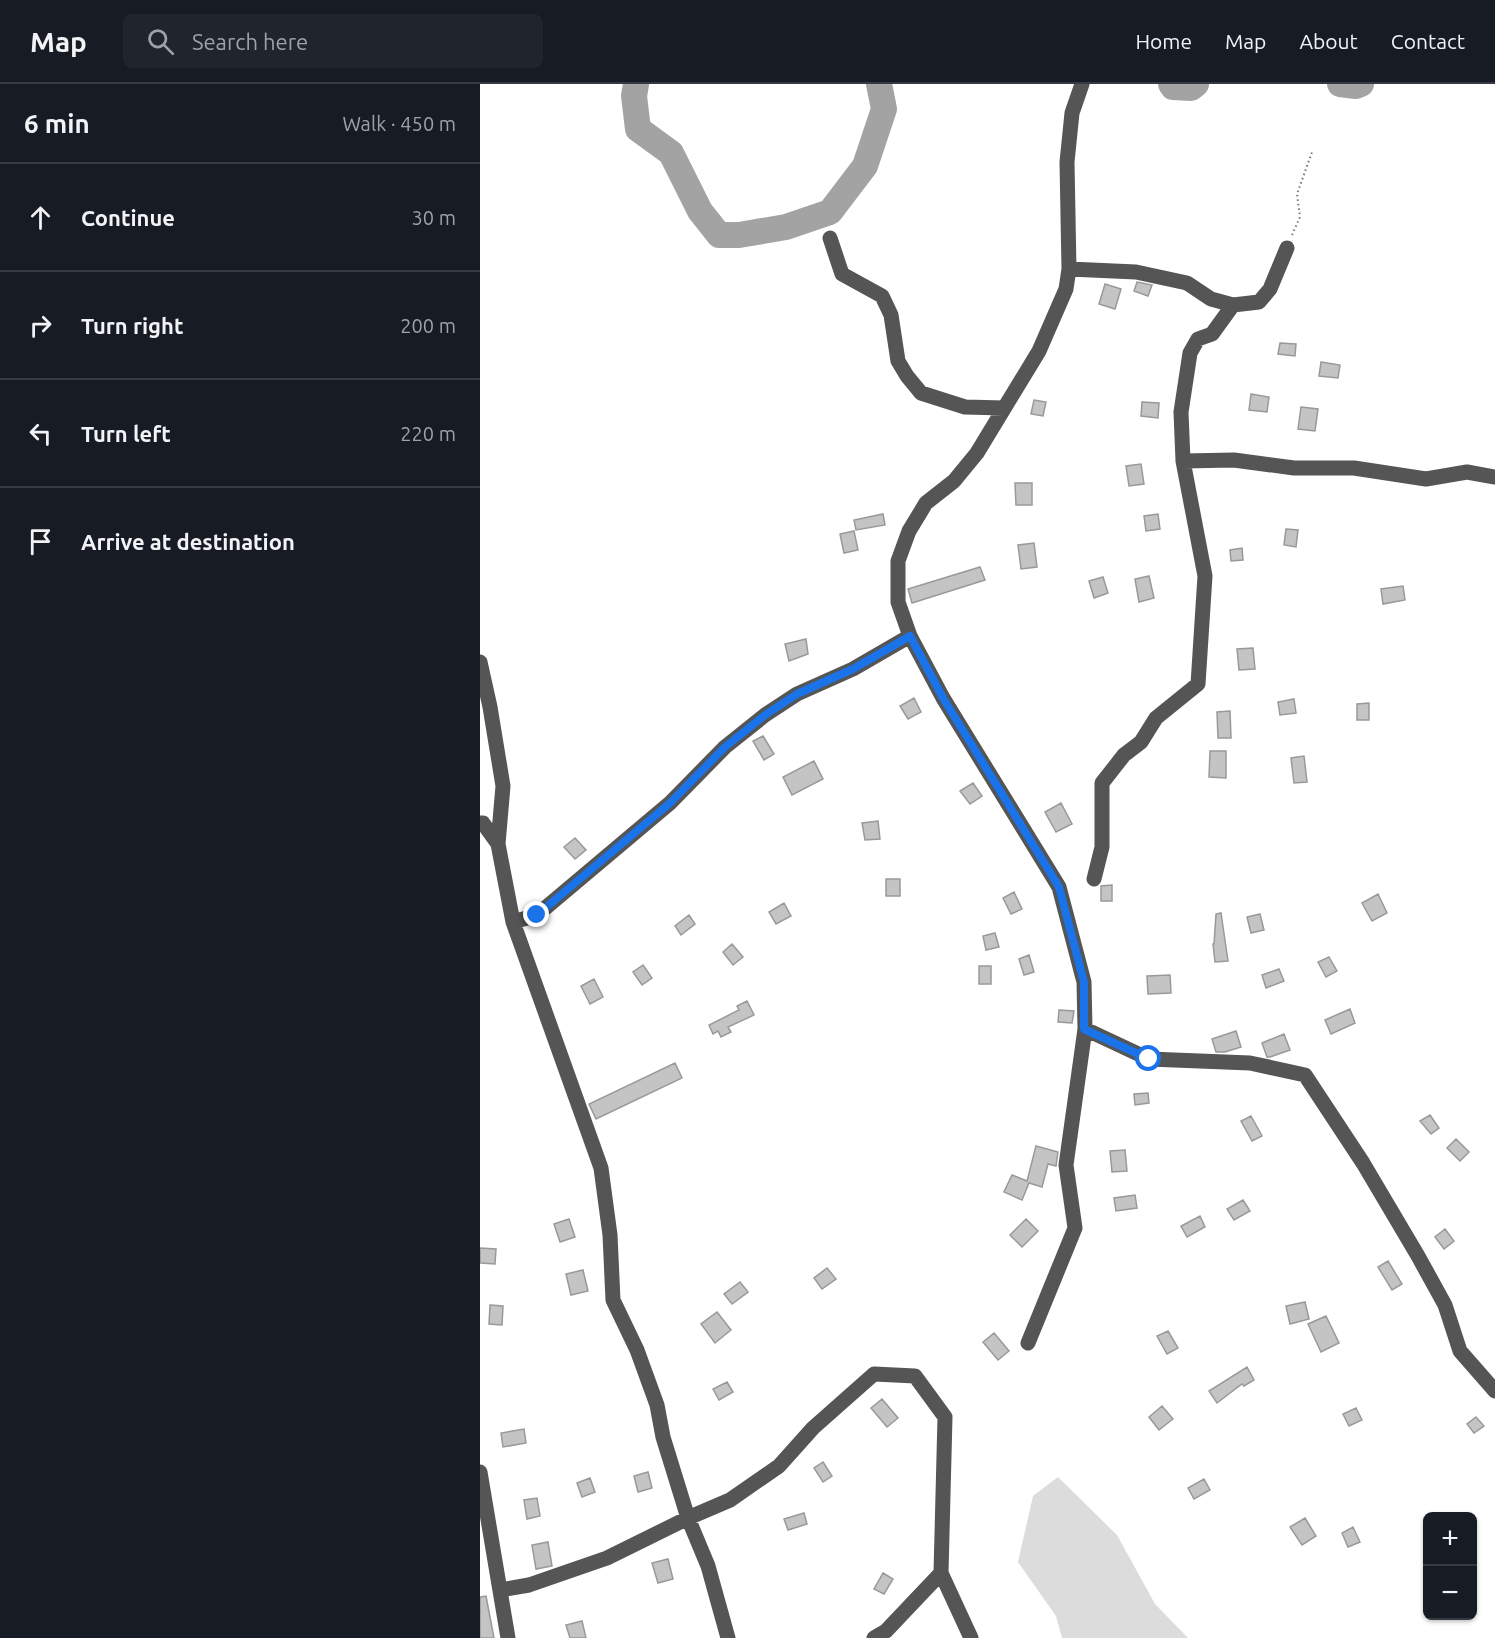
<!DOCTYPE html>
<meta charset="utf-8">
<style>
:root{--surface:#171b24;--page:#20242c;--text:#f1f3f6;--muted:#9ea1a6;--line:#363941}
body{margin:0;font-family:Ubuntu,sans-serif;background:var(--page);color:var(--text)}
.controls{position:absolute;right:18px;bottom:18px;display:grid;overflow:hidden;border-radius:9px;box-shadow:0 2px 4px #0004}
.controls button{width:54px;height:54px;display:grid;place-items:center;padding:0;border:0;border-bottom:2px solid var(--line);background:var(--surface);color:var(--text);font:30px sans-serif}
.stop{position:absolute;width:18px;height:18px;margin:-14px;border:4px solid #1a73e8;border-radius:50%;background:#fff}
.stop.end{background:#1a73e8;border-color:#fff;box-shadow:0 2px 6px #0008}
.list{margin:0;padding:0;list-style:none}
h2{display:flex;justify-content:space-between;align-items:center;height:78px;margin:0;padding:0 24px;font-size:26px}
h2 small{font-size:20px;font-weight:400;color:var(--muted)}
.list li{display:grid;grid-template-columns:39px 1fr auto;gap:18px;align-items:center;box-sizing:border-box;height:108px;padding:0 24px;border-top:2px solid var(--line)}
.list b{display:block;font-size:22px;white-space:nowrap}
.list em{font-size:20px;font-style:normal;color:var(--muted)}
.icon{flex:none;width:33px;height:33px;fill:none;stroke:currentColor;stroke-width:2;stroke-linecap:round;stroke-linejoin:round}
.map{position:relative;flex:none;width:1015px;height:1554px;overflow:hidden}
header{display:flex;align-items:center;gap:36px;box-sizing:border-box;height:84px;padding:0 30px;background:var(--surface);border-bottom:2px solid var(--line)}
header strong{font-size:28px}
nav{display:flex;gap:33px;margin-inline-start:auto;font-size:21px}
.search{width:420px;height:54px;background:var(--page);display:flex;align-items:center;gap:15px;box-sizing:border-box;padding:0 21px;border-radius:9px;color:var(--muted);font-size:22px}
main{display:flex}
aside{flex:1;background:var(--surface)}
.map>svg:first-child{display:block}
.green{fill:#dcdcdc}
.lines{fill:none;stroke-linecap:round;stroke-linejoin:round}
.river{stroke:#a3a3a3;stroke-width:26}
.building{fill:#c4c4c4;stroke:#999;stroke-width:1.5}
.path{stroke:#777;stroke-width:2;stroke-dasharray:1.5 3;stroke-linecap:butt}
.minor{stroke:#555;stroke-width:15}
.route{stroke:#1a73e8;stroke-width:8}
</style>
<header>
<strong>Map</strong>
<div class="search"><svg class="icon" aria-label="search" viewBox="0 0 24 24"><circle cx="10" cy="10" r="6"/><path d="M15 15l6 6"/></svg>Search here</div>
<nav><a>Home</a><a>Map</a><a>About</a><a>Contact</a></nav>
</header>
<main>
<aside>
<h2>6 min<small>Walk · 450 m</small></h2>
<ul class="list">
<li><svg class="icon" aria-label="ahead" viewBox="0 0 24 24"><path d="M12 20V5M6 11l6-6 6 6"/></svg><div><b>Continue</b></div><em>30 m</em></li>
<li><svg class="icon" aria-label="right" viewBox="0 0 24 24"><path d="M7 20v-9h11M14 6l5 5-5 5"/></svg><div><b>Turn right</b></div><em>200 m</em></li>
<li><svg class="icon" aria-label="left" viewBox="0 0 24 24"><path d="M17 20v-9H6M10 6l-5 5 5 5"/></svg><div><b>Turn left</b></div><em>220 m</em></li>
<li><svg class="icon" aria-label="arrive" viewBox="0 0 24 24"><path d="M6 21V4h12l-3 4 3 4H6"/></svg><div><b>Arrive at destination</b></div></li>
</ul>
</aside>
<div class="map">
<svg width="1015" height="1554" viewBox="0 0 1015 1554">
<rect width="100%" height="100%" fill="#fff"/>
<path class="green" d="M578 1393 637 1451 675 1520 708 1554H582L576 1532 538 1478 553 1412Z"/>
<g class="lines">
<path class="river" d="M156 0 154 12 158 45 191 69 220 127 239 151H259L306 143 350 128 385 82 404 25 399 0
M691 0 693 3 711 4 716 0
M860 0 876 2 881 0"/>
</g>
<path class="building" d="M657 198 672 201 668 212 654 207Z
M625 200 641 205 635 225 619 220Z
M800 259 816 260 815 272 798 270Z
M841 278 860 281 858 294 839 292Z
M771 310 789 313 787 328 769 326Z
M554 316 566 318 563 332 551 330Z
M662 318 679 319 678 334 661 332Z
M821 323 838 325 835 347 818 345Z
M661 380 664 400 649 402 646 382Z
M535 399H552V421H536Z
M403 430 405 441 376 446 374 436Z
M678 430 680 445 666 447 664 432Z
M806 445 818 446 816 463 804 461Z
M374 447 378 466 364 469 360 450Z
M554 459 557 483 541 485 538 461Z
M762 464 763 476 751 477 750 466Z
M500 483 505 496 432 519 428 505Z
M669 492 674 514 659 518 655 495Z
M623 493 628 509 614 514 609 497Z
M923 502 925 516 903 520 901 505Z
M326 555 328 570 309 577 305 560Z
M773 564 775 585 759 586 757 565Z
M434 614 441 628 428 635 420 622Z
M814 615 816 629 800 631 798 618Z
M889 619V636H877V620Z
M750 627 751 654H738L737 628Z
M283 652 294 670 284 676 273 657Z
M730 667H746V694L729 693Z
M824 672 827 698 814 699 811 674Z
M334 677 343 695 312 711 303 693Z
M493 699 502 712 490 720 480 707Z
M581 719 592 740 576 748 565 728Z
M398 737 400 755 385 756 382 739Z
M95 754 106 766 95 775 84 763Z
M406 795H420V812H406Z
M632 801V817H621V802Z
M534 808 542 825 531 830 523 814Z
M898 810 907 829 892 837 882 819Z
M304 819 311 832 296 840 289 828Z
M741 829 748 877 735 878 733 860H734L736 830Z
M780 830 784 846 771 849 767 833Z
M209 831 215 840 201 851 195 842Z
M515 849 519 863 506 866 503 852Z
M252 860 263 873 253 881 243 868Z
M549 871 554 888 544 891 539 875Z
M849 873 857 887 846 893 838 878Z
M163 881 172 894 162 901 153 888Z
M499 882H511V900H499Z
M799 885 804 897 786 904 782 891Z
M690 891 691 909 668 910 667 892Z
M114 895 123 913 110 920 101 902Z
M267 917 274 931 248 943 251 948 241 953 238 947 233 950 229 941 259 926 257 922Z
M870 925 875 939 851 950 845 936Z
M579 926 594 927 592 939 578 938Z
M756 947 761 963 745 968H736L732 955Z
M804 950 810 966 790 973H787L782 959Z
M195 979 202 994 116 1035 109 1020Z
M668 1009 669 1019 655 1021 654 1010Z
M950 1031 959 1044 951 1050 940 1037Z
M771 1032 782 1052 772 1057 761 1037Z
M976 1055 989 1068 980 1077 967 1064Z
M556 1062 578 1068 576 1082 568 1080 562 1103 549 1099 542 1116 524 1108 532 1091 547 1097Z
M645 1066 647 1087 632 1088 630 1067Z
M655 1111 657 1124 636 1127 634 1114Z
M763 1116 770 1127 754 1136 747 1125Z
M720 1132 725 1143 707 1153 701 1142Z
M89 1135 95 1153 80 1158 74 1140Z
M546 1135 558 1147 542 1163 530 1151Z
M965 1145 974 1157 964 1165 955 1153Z
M0 1164 16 1165 15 1180 0 1179Z
M908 1177 922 1200 912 1206 898 1183Z
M347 1184 356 1195 342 1205 334 1194Z
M103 1186 108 1207 91 1211 86 1190Z
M260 1198 268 1208 252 1220 244 1210Z
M825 1218 829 1235 810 1240 806 1222Z
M10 1221 23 1222 22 1241 9 1240Z
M237 1228 251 1246 235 1259 221 1240Z
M846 1232 859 1259 841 1268 828 1240Z
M688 1247 698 1264 687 1270 677 1252Z
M514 1249 529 1267 518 1276 503 1258Z
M767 1283 774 1296 764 1302 762 1300 737 1319 729 1307Z
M247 1298 253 1308 239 1316 233 1305Z
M402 1315 418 1334 407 1343 391 1324Z
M682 1322 693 1335 679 1346 669 1333Z
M876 1324 882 1336 869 1342 863 1330Z
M996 1333 1004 1342 994 1349 987 1340Z
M44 1345 46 1359 23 1363 21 1349Z
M343 1378 352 1392 343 1398 334 1384Z
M168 1388 172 1404 158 1408 154 1392Z
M110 1394 115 1408 102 1413 97 1399Z
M724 1395 730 1406 714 1415 708 1404Z
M57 1414 60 1432 47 1435 44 1416Z
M324 1429 327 1440 308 1446 304 1435Z
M825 1434 836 1452 822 1461 810 1443Z
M873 1443 880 1458 868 1463 862 1449Z
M68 1458 72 1482 56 1485 52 1461Z
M188 1475 193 1495 178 1499 172 1479Z
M403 1489 413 1495 404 1510 394 1505Z
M6 1512 14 1554H0V1513Z
M102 1537 106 1554H90L86 1541Z"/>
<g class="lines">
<path class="path" d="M812 151 820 133 817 110 832 68"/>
<path class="minor" d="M350 154 362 190 402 212 411 231 418 277 427 292 441 309 485 323 524 324
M589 185 656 188 707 199 731 215 753 221 779 218 790 205 807 164
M703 377 754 376 814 384H874L946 395 987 388 1015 393
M0 578 10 623 23 702 18 760
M0 739H3L18 760 33 838 121 1084 130 1151 133 1216 157 1266 177 1321 183 1353 208 1434 228 1482 248 1554
M614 795 622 763V699L644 671 661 658 676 634 718 600 725 492 703 377 701 328 710 269 718 255 732 250 753 221
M33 838 57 831 190 719 245 663 285 631 317 610 373 585 430 552
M605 945 669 975 770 979 825 991 883 1079 938 1172 965 1221 980 1267 1015 1307
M548 1259 595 1144 586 1081 605 945 604 898 579 803 463 614 430 552 418 518V477L429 447 446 419 474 397 497 369 559 267 586 205 589 185 587 78 592 29 602 0
M0 1388 28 1554
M461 1489 491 1554
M20 1506 49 1501 127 1474 208 1434 250 1416 299 1382 333 1344 394 1290 435 1292 465 1333 461 1489 406 1547 394 1554"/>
</g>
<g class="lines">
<path class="route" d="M57 831 190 719 245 663 285 631 317 610 373 585 430 552 463 614 579 803 604 898V945L669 975"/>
</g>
</svg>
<div class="controls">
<button>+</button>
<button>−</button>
</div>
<div class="stop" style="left:669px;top:975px"></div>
<div class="stop end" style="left:57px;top:831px"></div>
</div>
</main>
